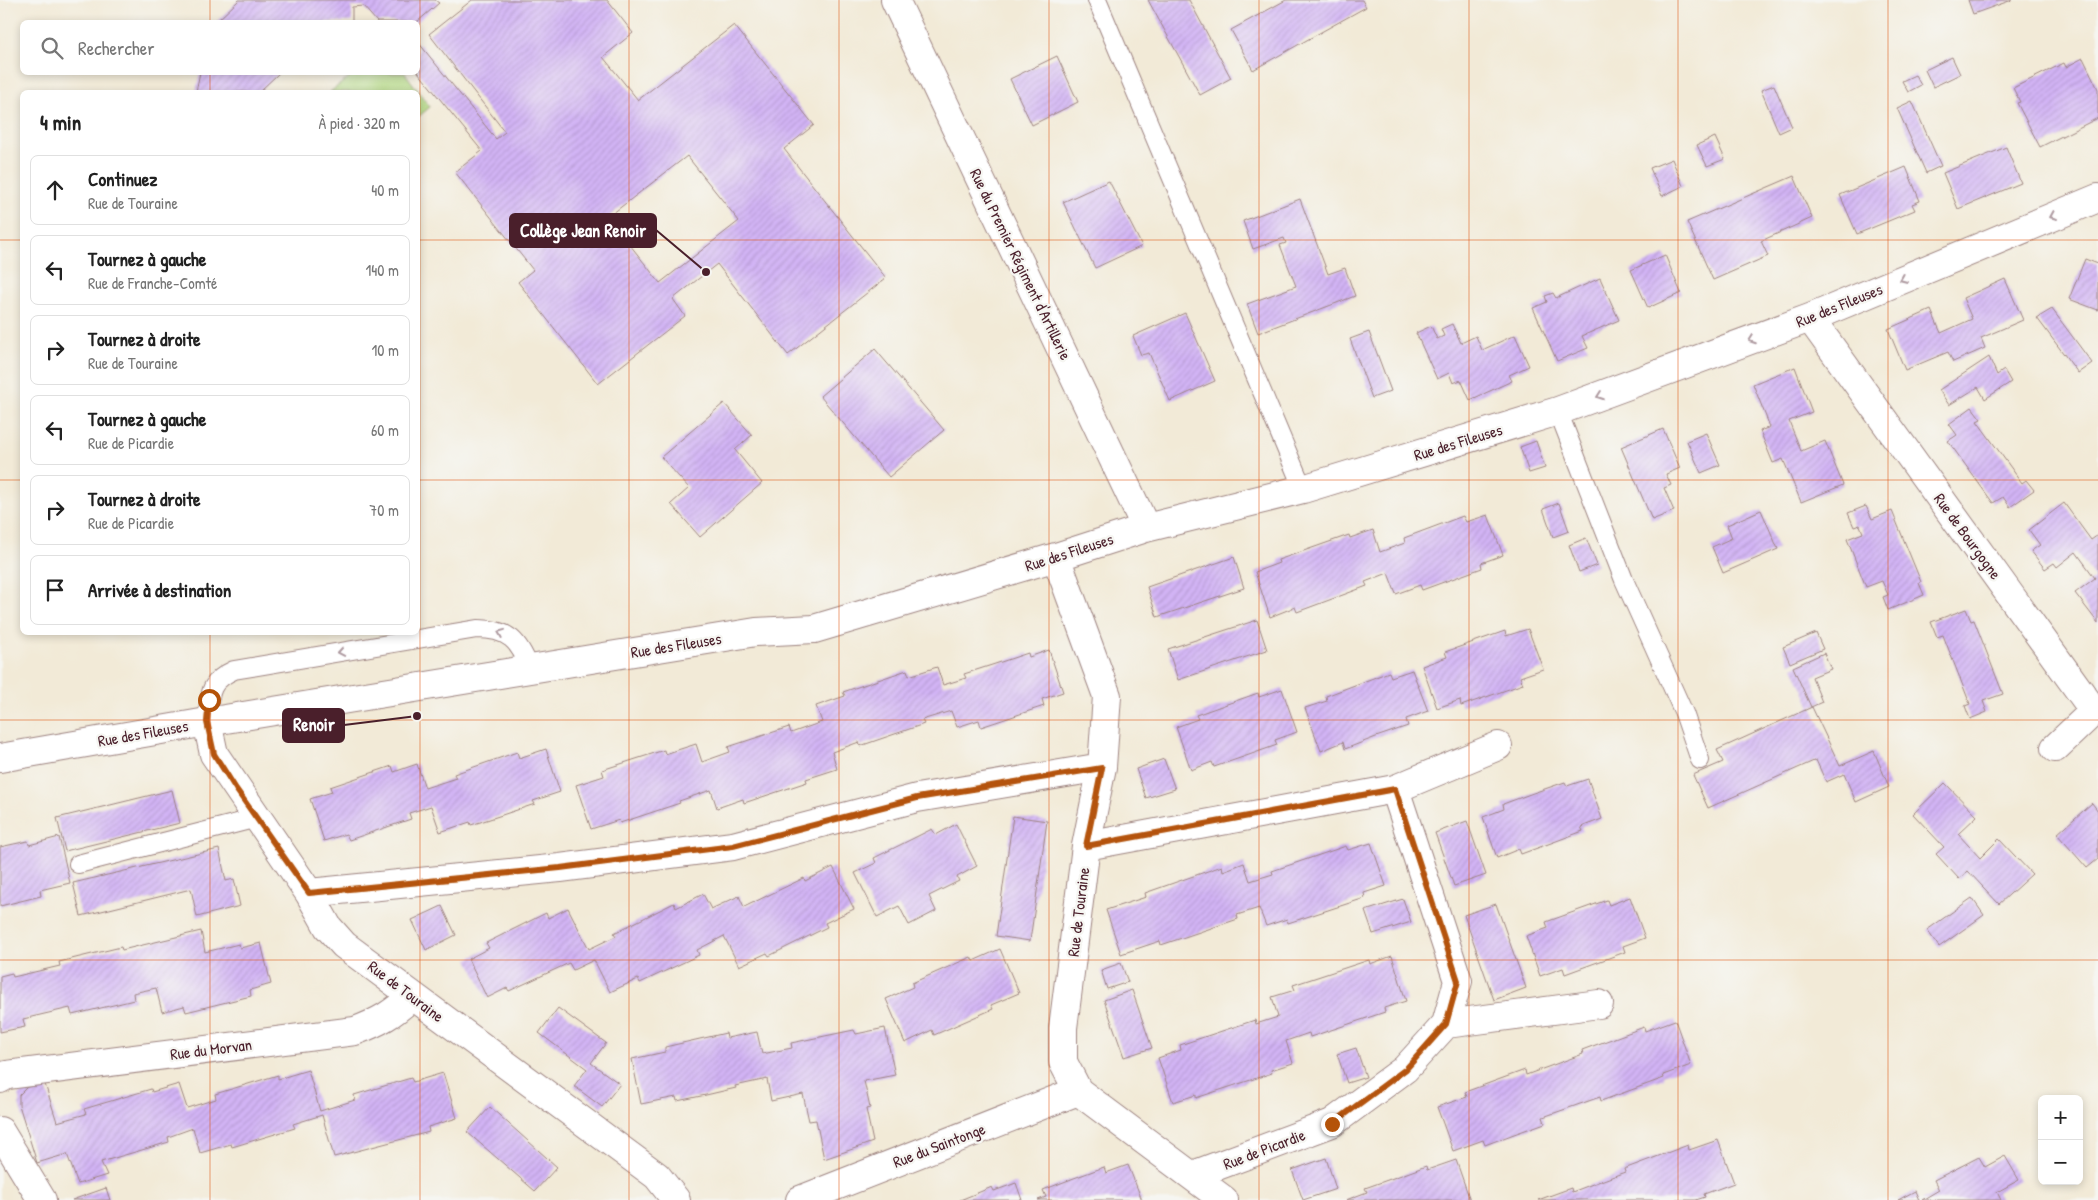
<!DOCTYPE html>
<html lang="fr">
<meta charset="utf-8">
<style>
:root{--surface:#fff;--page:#f6f6f6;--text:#222;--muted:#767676;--line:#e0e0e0}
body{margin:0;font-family:"Patrick Hand",sans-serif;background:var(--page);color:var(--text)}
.controls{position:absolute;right:15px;bottom:15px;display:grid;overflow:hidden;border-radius:8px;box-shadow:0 2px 8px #0003}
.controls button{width:45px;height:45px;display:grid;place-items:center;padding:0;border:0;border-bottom:1px solid var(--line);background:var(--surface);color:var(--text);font:25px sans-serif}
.stop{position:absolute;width:15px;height:15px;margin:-11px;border:4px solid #b45309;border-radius:50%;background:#fff}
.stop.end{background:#b45309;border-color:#fff;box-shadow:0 1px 5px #0008}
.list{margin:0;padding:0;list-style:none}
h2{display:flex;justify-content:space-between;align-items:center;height:65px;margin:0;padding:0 20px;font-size:21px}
h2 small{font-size:16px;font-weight:400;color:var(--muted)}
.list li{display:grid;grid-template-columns:32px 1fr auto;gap:15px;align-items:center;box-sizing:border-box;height:70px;margin:0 10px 10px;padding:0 10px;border:1px solid var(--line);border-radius:8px}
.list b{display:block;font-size:19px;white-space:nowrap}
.list p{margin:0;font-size:16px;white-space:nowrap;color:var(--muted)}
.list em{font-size:16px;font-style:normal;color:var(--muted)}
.icon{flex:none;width:28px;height:28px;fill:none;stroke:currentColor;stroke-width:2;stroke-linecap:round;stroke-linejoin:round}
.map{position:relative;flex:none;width:2098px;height:1200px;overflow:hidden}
.search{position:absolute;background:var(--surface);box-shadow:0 2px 8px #0003;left:20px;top:20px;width:400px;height:55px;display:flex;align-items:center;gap:12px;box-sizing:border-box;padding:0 18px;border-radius:8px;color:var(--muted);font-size:19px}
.panel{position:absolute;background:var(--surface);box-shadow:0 2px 8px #0003;left:20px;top:90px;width:400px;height:545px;border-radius:8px}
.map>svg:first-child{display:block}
.green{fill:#b2d881;stroke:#7e7c56}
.building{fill:url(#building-hatch);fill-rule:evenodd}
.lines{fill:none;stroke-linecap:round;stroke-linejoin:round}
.lane-casing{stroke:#9e8481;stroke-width:20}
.street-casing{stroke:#9e8481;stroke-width:30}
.lane{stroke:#fff;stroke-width:18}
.street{stroke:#fff;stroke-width:28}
.oneway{stroke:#ae9aa0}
.route{stroke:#b45309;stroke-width:6}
.grid{fill:none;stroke:#e0560e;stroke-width:1;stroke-opacity:0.55}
.labels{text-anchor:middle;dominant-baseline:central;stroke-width:4.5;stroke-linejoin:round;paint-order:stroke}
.street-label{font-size:16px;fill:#4a1f2b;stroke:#f6f6f2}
.leader{fill:none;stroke:#4a1f2b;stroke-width:2}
.callout-dot{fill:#4a1f2b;stroke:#f6f6f2;stroke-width:2}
.callout{fill:#4a1f2b;stroke:#4a1f2b;stroke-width:2}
.callout-label{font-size:18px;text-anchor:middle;font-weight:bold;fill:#fff}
</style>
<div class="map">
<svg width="2098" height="1200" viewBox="0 0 2098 1200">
<defs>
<pattern id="building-hatch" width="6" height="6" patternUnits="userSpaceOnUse" patternTransform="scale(1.25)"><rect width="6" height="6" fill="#d2b4f5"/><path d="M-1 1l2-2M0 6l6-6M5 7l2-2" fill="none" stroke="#b69ad2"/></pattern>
</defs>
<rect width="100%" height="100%" fill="#f6f6f2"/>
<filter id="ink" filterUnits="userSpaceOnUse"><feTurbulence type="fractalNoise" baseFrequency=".02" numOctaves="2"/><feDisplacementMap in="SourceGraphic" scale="10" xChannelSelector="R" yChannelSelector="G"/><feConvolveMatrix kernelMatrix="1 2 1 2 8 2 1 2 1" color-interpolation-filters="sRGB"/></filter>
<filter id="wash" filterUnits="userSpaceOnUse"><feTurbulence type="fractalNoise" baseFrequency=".0096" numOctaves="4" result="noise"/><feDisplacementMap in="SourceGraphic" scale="20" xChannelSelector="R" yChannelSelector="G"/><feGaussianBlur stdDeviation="1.12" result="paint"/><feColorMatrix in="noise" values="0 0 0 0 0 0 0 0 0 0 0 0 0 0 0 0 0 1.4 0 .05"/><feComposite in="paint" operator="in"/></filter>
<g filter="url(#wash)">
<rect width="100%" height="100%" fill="#f2ead7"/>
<path class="green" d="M355 73H405L430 107 418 117V92H330Z"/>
<g id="blocks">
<path class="building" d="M239 0H435L439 3 417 22H377L363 6 352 7V22H216Z
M472 0H607L633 33 603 57 638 100 734 25 814 125 784 149 886 278 788 355 717 264 673 299 685 316 598 384 518 282 533 270 455 172 482 151 418 72V42L496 139 505 132 429 34ZM687 156 739 221 660 283 608 217Z
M1148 0H1189L1231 78 1200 95Z
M1286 0H1362L1366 7 1253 70 1231 30Z
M1968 0H2012L1973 14Z
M1057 56 1078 102 1032 125 1010 79Z
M1952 57 1960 74 1933 87 1925 70Z
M2083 58 2098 89V118L2040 147 2017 103 2020 102 2013 88 2064 63 2066 67Z
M200 72H280L259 92H196Z
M1915 75 1921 85 1908 92 1902 81Z
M1774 85 1792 127 1779 133 1761 90Z
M1912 101 1941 166 1926 173 1897 108Z
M1715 137 1725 159 1707 166 1697 145Z
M2006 147 2021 183 1958 209 1943 173Z
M1672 159 1683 186 1662 196 1650 168Z
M1906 167 1920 201 1912 204 1915 210 1857 234 1840 195Z
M1794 176 1812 218 1761 241 1768 256 1713 280 1687 222Z
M1109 181 1142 246 1095 268 1063 202Z
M1300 199 1328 274 1345 268 1355 296 1258 333 1247 304 1296 286 1280 245 1286 243 1284 238 1253 249 1243 221Z
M1665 255 1681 293 1648 308 1631 270Z
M2085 259 2098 264V310L2069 299Z
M1600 278 1619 320 1582 336 1588 348 1557 361 1533 308 1547 302 1545 296 1553 293 1556 298Z
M2005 279 2023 320 1981 338 1985 348 1953 362 1948 352 1905 370 1888 329 1931 310 1941 333 1972 319 1963 298Z
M2052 309 2092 363 2078 373 2037 318Z
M1185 313 1215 381 1170 401 1149 353 1141 355 1133 336Z
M1452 324 1461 343 1476 336 1482 350 1515 335 1529 366 1509 375 1512 381 1470 400 1461 380 1453 383 1449 373 1437 379 1416 333 1431 326 1437 339 1444 336 1441 329Z
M1369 332 1391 391 1372 398 1350 339Z
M875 349 944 430 889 477 820 396Z
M1989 357 1997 375 2004 370 2011 382 1985 399 1978 387 1949 405 1939 390Z
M1795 367 1812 412 1789 421 1801 451 1825 441 1843 485 1801 502 1783 459 1773 463 1760 431 1770 427 1753 384Z
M724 403 752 435 735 450 762 483 700 537 671 504 689 488 661 457Z
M1972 407 1981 419 1977 421 2022 483 2026 480 2034 490 2010 507 2003 497 1993 503 1948 441 1957 435 1949 424Z
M1663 429 1680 468 1666 474 1671 485 1664 488 1674 511 1652 520 1621 447Z
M1706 433 1720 465 1701 473 1687 441Z
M1536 441 1545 468 1529 473 1520 447Z
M1559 503 1569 531 1553 537 1543 509Z
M2064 503 2091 540 2098 535V623L2075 593 2095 578 2076 552 2057 567 2054 563 2045 569 2031 551 2040 545 2029 530Z
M1866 506 1872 519 1892 511 1921 582 1919 583 1924 595 1888 610 1883 597 1888 595 1882 581 1866 587 1847 539 1863 533 1860 525 1854 527 1848 513Z
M1761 510 1778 549 1723 573 1712 547 1732 538 1727 525Z
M1488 515 1503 555 1481 563 1482 568 1422 590 1420 585 1396 594 1388 573 1365 582 1367 586 1297 612 1295 607 1270 617 1255 572 1279 563 1278 560 1349 535 1350 538 1373 530 1380 552 1405 543 1404 538 1463 516 1466 522Z
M1586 538 1597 565 1579 572 1569 545Z
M1234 557 1244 588 1157 617 1147 587Z
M1966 609 1971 621 1974 620 2003 694 1983 701 1987 712 1970 719 1965 706 1970 704 1943 635 1937 637 1931 622Z
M1257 620 1267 650 1178 680 1168 649Z
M1528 629 1543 669 1520 677 1523 684 1461 706 1460 700 1437 708 1422 666 1447 657 1445 652 1505 631 1506 636Z
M1816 633 1823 649 1790 663 1783 647Z
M1049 650 1063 692 1042 699 1044 706 981 727 979 720 957 727 951 711 922 720 924 724 860 746 859 742 832 752 837 769 806 779 807 782 744 803 743 799 717 808 711 790 679 801 680 803 620 823 619 820 591 829 576 785 604 776 602 770 664 750 665 754 696 744 702 762 730 752 728 747 789 727 791 733 822 722 816 706 845 696 843 692 907 670 909 676 937 667 943 685 966 678 964 674 995 664 1028 653 1029 657Z
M1824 653 1831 669 1812 677 1822 702 1811 707 1793 667Z
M1412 670 1428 711 1406 719 1408 726 1376 737 1345 749 1343 742 1321 751 1305 708 1327 701 1326 696 1389 672 1391 677Z
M1282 689 1297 732 1275 740 1277 745 1246 756 1214 767 1212 762 1191 770 1176 727 1198 719 1196 715 1258 693 1259 697Z
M1812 707 1840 766 1874 751 1889 787 1856 802 1844 774 1826 782 1816 760 1708 808 1693 775 1723 762 1717 750Z
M546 749 560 792 533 801 535 804 502 815 471 825 470 822 440 832 431 806 409 813 411 819 349 840 346 834 324 841 310 799 332 792 330 787 392 766 394 772 417 764 425 788 456 778 454 774 517 752 519 758Z
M1164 759 1175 789 1146 798 1136 769Z
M1588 779 1602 819 1581 827 1583 831 1551 843 1521 854 1519 849 1497 858 1483 817 1504 809 1503 804 1533 793 1565 782 1567 786Z
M1945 783 1977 816 1958 834 1980 858 1999 839 2032 874 1999 904 1968 871 1959 879 1948 867 1936 854 1944 847 1913 814Z
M172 790 180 823 65 851 57 818Z
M2092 803 2098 811V859L2087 868 2057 834Z
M1013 816 1047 821 1030 941 996 936Z
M1467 821 1486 875 1454 886 1435 833Z
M956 824 977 866 957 877 959 881 929 896 936 911 909 925 899 906 877 917 855 873 876 863 874 858 932 829 936 835Z
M59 837 70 883 40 890 41 896 0 906V847L28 841 29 845Z
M1371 843 1386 886 1364 893 1365 898 1288 923 1287 919 1266 926 1259 908 1237 915 1238 919 1161 945 1160 941 1121 954 1106 910 1146 897 1145 893 1222 866 1223 871 1244 863 1250 881 1273 874 1272 871 1346 846 1348 850Z
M219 849 226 881 234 879 240 906 197 917 191 889 81 916 73 883Z
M833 867 854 909 825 923 827 927 769 956 767 953 739 966 724 936 697 950 699 955 640 983 638 979 610 992 594 960 573 970 569 963 509 991 507 988 487 998 468 959 489 948 486 943 546 913 548 918 568 908 589 949 616 936 614 933 674 903 676 908 703 894 711 909 739 896 744 907 804 878 805 881Z
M1630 897 1645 938 1623 946 1625 952 1565 974 1563 968 1540 976 1526 936 1548 928 1546 922 1607 900 1609 905Z
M1972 898 1984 915 1939 947 1927 930Z
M1403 899 1411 922 1373 934 1365 911Z
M1496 904 1526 988 1494 1000 1464 915Z
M442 906 456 935 426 950 412 920Z
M201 931 205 952 239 944 240 948 261 943 271 984 250 990 251 996 186 1012 184 1006 162 1012 156 988 133 993 134 1000 72 1015 70 1008 23 1019 25 1027 0 1032V976L12 973 13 977 60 966 59 962 121 947 122 950Z
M1000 949 1019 993 991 1005 993 1009 934 1035 932 1030 905 1043 886 999 913 987 912 983 971 957 973 961Z
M1392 956 1406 1001 1384 1008 1385 1012 1310 1037 1309 1033 1286 1041 1293 1063 1271 1070 1272 1073 1196 1098V1095L1173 1102 1158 1058 1181 1050 1180 1045 1255 1020 1256 1024 1278 1017 1272 997 1295 990 1293 985 1369 960 1370 964Z
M1121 963 1128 982 1107 989 1101 970Z
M1132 990 1152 1048 1124 1057 1104 1000Z
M558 1008 606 1043 591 1063 620 1084 602 1107 574 1086 587 1069 539 1033Z
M1675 1020 1691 1065 1663 1075 1664 1078 1601 1101 1600 1097 1543 1117 1545 1123 1514 1134 1485 1145 1483 1140 1453 1151 1437 1107 1467 1097 1465 1092 1525 1070 1526 1075 1583 1054 1582 1050 1644 1027 1645 1031Z
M885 1028 895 1075 864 1081 870 1108 866 1109 873 1142 824 1159 816 1120 809 1121 803 1094 771 1101 767 1079 735 1086 736 1088 706 1095 677 1101 676 1097 641 1104 632 1059 665 1052V1047L726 1033 727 1038 757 1032 762 1054 792 1048 791 1043 854 1030 856 1034Z
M1356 1048 1366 1077 1347 1083 1337 1054Z
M308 1070 320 1111 355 1100 354 1095 411 1078 413 1082 443 1073 457 1118 428 1127 429 1132 334 1157 322 1115 293 1124 295 1128 232 1147 231 1144 200 1153 193 1128 168 1137 169 1142 101 1162 107 1175 78 1184 67 1154 37 1163 19 1105V1095L27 1087 45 1084 57 1122 86 1114 84 1109 151 1089 152 1092 179 1084 187 1108 216 1099 215 1094 278 1075V1079Z
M490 1107 557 1167 535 1191 467 1132Z
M1718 1140 1734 1183 1704 1194 1705 1197 1696 1200H1538L1571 1188 1572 1192 1598 1182 1625 1172 1624 1169 1688 1145 1689 1150Z
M2005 1156 2019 1180 1997 1192 2001 1200H1922L1939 1190 1934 1180 1979 1157 1985 1167Z
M1326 1158 1336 1189 1303 1200 1292 1170Z
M1456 1160 1470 1200H1346L1367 1192 1365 1188 1396 1177 1426 1166 1427 1170Z
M1128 1165 1142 1200H1038L1046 1197 1043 1190 1074 1178 1104 1167 1106 1173Z
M1016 1183 1022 1200H960L992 1187 994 1191Z
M106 1188 110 1200H72Z
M1915 1191 1919 1200H1898Z"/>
</g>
</g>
<g filter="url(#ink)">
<use href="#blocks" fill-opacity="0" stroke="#9e8481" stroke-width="1"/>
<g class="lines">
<g class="lane-casing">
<path id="lane" d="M1097 0 1303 489
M1558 411 1624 580 1684 713 1700 760
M207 722C210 696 207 682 234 670L477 629C509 629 519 641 530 669
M78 864 257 818"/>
</g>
<g class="street-casing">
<path id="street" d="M895 0 1146 528
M1810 318 2094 711 2055 748
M1056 557 1107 696 1102 767 1086 846 1063 1028V1062L1078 1091 1224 1200
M207 722 214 754 309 893 328 927 344 945 657 1176 676 1200
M0 758 207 722 756 632 814 629 1056 557 1146 528 1303 489 1558 411 1810 318 2098 198
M1395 789 1498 746
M1086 846 1395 789 1458 981 1446 1024 1405 1069 1332 1123 1193 1175
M309 893 560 868 733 846 917 798 1102 767
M1446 1024 1599 1004
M0 1079 7 1075 355 1031C379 1022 393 1014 412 996
M0 1131 42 1200
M800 1200 1078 1091"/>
</g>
<use href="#lane" class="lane"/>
<use href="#street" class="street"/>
</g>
<defs><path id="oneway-chevron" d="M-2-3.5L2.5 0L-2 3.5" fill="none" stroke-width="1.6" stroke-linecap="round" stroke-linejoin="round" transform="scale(1.25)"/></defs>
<g class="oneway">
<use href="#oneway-chevron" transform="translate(2053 216) rotate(157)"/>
<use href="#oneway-chevron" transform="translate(1903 279) rotate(157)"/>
<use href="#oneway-chevron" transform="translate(1752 340) rotate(160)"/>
<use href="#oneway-chevron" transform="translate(1600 396) rotate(160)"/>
<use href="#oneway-chevron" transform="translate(501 633) rotate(-158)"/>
<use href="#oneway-chevron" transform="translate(341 652) rotate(170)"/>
</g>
</g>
<g class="lines" filter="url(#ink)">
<path class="route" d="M209 700 207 722 214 754 236 789 309 893 560 868 733 846 917 798 1102 768 1086 846 1395 789 1458 981 1446 1024 1406 1069 1332 1124"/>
</g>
<path class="grid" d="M210 0V22M420 0V1200M629 0V1200M839 0V1200M1049 0V1200M1259 0V1200M1469 0V1200M1678 0V1200M1888 0V1200M210 72V92M0 240H22M418 240H2098M0 480H22M418 480H2098M210 632V1200M0 720H2098M0 960H2098"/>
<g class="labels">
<g class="street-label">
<text transform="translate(1021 264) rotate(64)">Rue du Premier Régiment d'Artillerie</text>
<text transform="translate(1839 305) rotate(-22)">Rue des Fileuses</text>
<text transform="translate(1458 442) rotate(-17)">Rue des Fileuses</text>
<text transform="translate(1968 536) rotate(54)">Rue de Bourgogne</text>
<text transform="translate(1069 552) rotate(-18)">Rue des Fileuses</text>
<text transform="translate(676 645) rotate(-9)">Rue des Fileuses</text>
<text transform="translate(143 733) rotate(-10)">Rue des Fileuses</text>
<text transform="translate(1078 912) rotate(-83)">Rue de Touraine</text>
<text transform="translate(406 991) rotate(37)">Rue de Touraine</text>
<text transform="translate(211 1049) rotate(-7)">Rue du Morvan</text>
<text transform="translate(939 1145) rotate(-21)">Rue du Saintonge</text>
<text transform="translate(1264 1149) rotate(-21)">Rue de Picardie</text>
</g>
</g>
<path class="leader" d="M706 272L656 230M417 716L344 725"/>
<g class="callout-dot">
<circle cx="706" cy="272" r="5"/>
<circle cx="417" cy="716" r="5"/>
</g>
<g class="callout">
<rect x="510" y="214" width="146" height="33" rx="5"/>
<rect x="283" y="709" width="61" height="33" rx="5"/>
</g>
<g class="callout-label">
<text x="583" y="237">Collège Jean Renoir</text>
<text x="314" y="731">Renoir</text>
</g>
</svg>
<div class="controls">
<button>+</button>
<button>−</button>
</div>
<div class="stop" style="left:209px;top:700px"></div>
<div class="stop end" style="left:1332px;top:1124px"></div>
<div class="search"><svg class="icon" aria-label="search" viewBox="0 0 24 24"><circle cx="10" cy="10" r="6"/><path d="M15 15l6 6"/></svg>Rechercher</div>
<section class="panel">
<h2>4 min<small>À pied · 320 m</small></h2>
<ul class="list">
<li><svg class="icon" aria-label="ahead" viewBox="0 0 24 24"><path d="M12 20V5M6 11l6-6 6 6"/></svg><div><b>Continuez</b><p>Rue de Touraine</p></div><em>40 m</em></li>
<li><svg class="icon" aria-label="left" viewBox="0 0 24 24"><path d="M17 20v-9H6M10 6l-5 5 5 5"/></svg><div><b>Tournez à gauche</b><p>Rue de Franche-Comté</p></div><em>140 m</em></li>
<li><svg class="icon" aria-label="right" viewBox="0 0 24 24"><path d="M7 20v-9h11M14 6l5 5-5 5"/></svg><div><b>Tournez à droite</b><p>Rue de Touraine</p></div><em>10 m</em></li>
<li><svg class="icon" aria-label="left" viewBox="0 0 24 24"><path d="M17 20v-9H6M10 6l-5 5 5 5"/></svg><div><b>Tournez à gauche</b><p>Rue de Picardie</p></div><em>60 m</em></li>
<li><svg class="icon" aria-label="right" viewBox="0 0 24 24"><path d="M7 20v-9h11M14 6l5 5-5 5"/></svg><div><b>Tournez à droite</b><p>Rue de Picardie</p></div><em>70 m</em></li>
<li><svg class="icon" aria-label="arrive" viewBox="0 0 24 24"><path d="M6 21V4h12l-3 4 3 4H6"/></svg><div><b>Arrivée à destination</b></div></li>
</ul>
</section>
</div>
